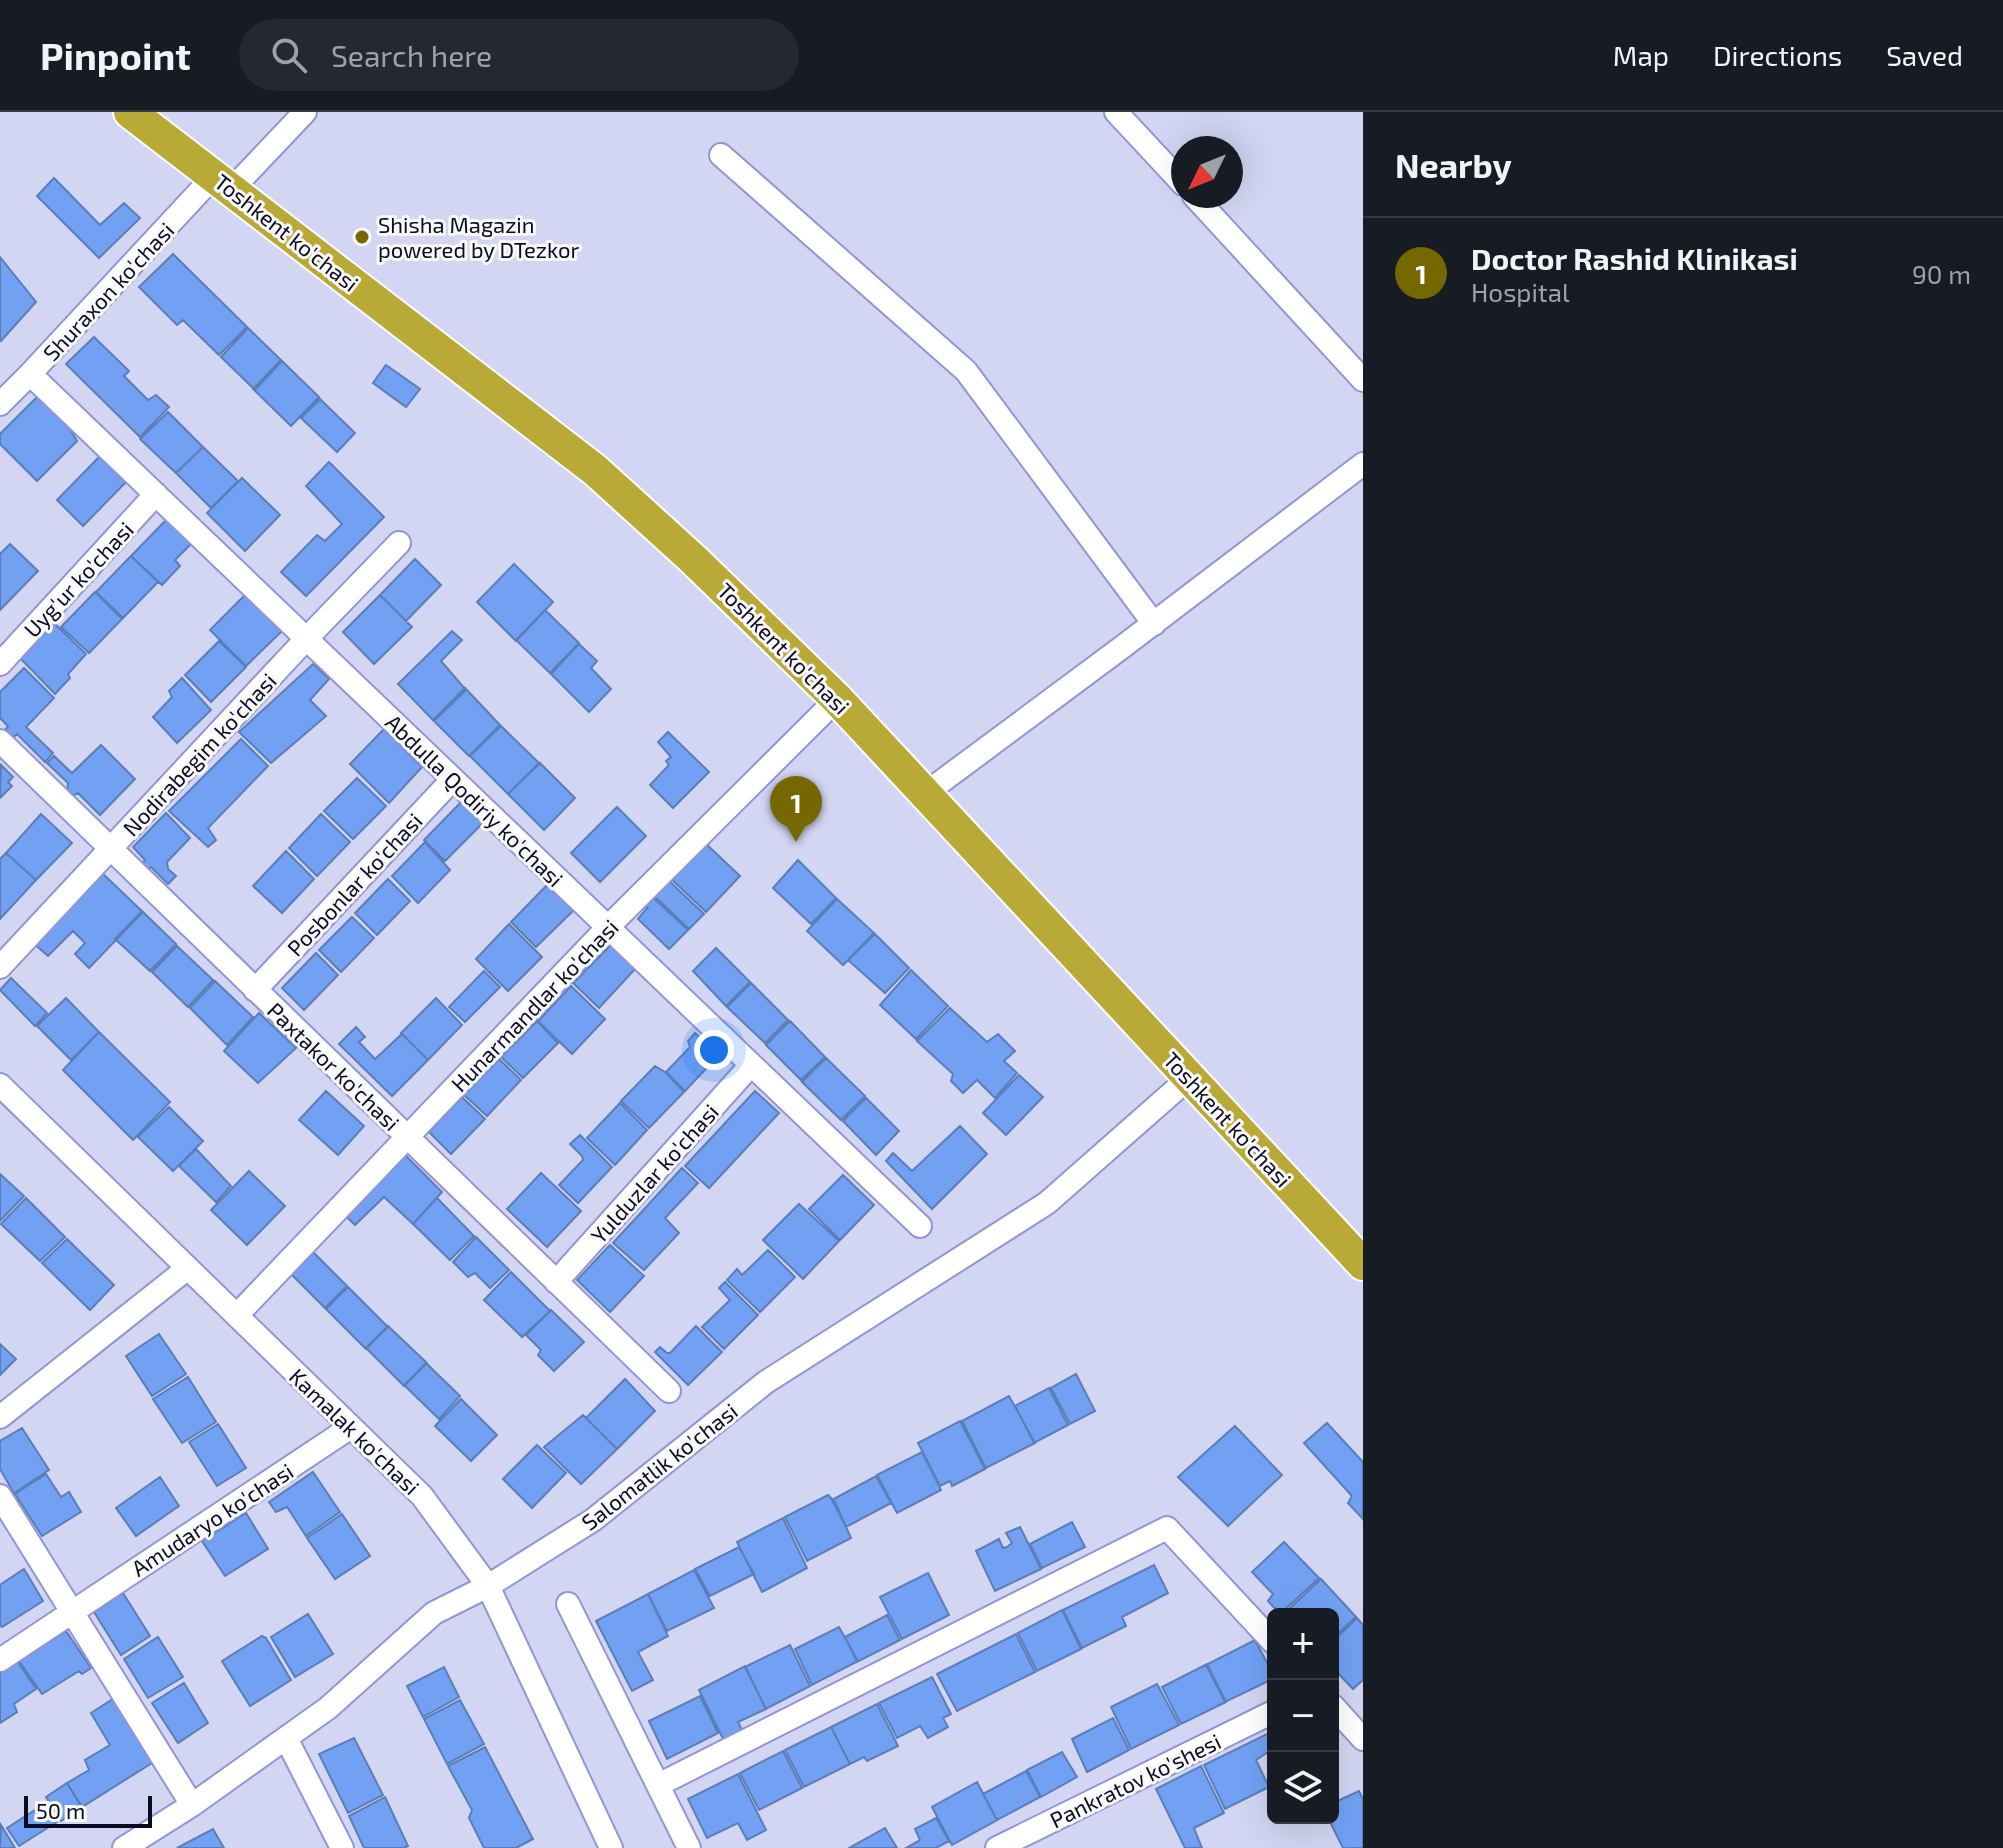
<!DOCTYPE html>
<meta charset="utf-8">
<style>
:root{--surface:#171b24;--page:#242831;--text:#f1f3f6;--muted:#9ea1a6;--line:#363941;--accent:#756800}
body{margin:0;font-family:"Exo 2",sans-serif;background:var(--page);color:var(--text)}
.controls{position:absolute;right:24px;bottom:24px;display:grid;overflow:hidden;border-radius:12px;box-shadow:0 8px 32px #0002}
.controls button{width:72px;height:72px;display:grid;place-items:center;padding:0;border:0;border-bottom:2px solid var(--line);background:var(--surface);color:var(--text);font:40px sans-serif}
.compass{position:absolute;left:1171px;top:24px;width:72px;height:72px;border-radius:50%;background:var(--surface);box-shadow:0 8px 32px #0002;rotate:227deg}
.scale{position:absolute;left:24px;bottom:20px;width:128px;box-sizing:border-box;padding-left:8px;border:4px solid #0c0b24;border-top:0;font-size:22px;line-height:28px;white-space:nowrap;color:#0c0b24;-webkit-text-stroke:6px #f9f9f9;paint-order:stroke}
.you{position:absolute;left:714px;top:938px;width:28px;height:28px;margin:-20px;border:6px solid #fff;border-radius:50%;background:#1a73e8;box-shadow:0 0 0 12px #1a73e833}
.badge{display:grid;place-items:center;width:52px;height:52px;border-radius:50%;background:var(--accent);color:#fff;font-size:26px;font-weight:700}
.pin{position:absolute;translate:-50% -66px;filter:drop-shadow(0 2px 4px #0008)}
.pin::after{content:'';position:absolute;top:42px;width:28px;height:24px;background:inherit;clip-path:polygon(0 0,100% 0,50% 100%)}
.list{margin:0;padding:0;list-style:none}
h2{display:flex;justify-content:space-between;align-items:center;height:104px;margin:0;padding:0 32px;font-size:34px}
h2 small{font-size:26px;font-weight:400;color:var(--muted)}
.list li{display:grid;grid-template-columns:52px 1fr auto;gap:24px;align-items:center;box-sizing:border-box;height:112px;padding:0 32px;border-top:2px solid var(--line)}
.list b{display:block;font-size:30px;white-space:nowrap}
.list p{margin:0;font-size:26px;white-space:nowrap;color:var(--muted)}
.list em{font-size:26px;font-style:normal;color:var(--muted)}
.icon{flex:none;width:44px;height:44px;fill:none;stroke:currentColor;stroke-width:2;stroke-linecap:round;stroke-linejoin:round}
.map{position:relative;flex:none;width:1363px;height:1736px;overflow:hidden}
header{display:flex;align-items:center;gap:48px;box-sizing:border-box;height:112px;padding:0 40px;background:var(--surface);border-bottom:2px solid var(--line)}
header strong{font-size:38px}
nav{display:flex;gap:44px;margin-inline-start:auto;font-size:28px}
.search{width:560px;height:72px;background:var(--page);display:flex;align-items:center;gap:20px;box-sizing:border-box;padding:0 28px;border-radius:44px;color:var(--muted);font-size:30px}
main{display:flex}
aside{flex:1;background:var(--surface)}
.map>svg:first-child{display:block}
.building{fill:#72a1f4;stroke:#5b7db8;stroke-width:2}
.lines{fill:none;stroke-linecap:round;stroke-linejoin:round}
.minor-casing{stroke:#9195d8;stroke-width:26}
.highway-casing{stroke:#fff;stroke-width:36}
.minor{stroke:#fff;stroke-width:22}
.highway{stroke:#b9a937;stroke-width:32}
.poi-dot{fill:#756800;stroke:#f9f9f9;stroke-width:3}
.labels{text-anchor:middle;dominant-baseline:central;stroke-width:6;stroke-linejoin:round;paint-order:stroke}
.poi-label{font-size:22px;fill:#0c0b24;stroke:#f9f9f9;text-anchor:start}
.street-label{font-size:22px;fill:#0c0b24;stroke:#f9f9f9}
</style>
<header>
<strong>Pinpoint</strong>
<div class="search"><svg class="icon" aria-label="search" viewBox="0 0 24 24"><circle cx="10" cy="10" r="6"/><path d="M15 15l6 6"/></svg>Search here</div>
<nav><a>Map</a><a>Directions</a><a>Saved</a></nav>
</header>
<main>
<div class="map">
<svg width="1363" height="1736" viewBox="0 0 1363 1736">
<rect width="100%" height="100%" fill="#d3d6f3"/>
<path class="building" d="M54 66 100 113 124 91 140 106 99 146 37 84Z
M173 142 247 215 219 243 183 208 177 213 139 175Z
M0 145 36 190 1 229 0 228Z
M248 216 282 249 255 278 221 245Z
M94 225 129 259 124 264 148 288 156 283 169 295 140 325 66 252Z
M281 248 319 285 291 314 253 277Z
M386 253 420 277 406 295 373 271Z
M38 284 66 310 77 329 37 369 0 332V322Z
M320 287 355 321 337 340 301 306Z
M168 300 203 335 176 361 140 327Z
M203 335 238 369 211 396 176 361Z
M101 343 128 368 83 414 57 388Z
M329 350 384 405 306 484 281 460 317 423 325 429 342 412 306 374Z
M242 366 280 403 245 439 207 401Z
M168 406 193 430 175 448 180 454 162 473 131 444Z
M10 432 38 459 0 498V442Z
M131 444 158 470 123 506 96 480Z
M415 447 441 473 406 509 380 483Z
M514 452 553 490 516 529 477 490Z
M95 480 122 507 89 541 61 515Z
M245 483 282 519 246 554 210 518Z
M380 483 412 515 374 552 343 520Z
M545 498 579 531 550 561 516 528Z
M54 511 86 542 68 562 70 566 55 582 20 546Z
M452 519 462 528 441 549 466 578 434 609 398 572Z
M219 529 246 555 211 590 185 563Z
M579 532 597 549 591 556 611 577 589 600 551 562Z
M313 552 329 567 310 588 326 604 271 651 239 620Z
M24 556 54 586 26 615 53 641 45 650 17 622 9 629 3 621 8 614 0 606V580Z
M182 566 211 598 177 631 153 605 172 585 169 579Z
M465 576 500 613 469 644 433 608Z
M501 614 539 651 508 682 470 644Z
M384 617 422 655 389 691 350 652Z
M668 620 709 660 673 696 650 673 669 653 666 649 671 645 658 630Z
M241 627 268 654 208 716 216 728 208 735 169 699Z
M101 633 135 667 100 703 78 681 71 685 67 680 68 671 47 651 54 644 72 661Z
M540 651 575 686 544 718 508 682Z
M1 653 13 665 8 670 12 674 0 686Z
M357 666 386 694 353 727 324 699Z
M465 686 486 708 445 749 424 728Z
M617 695 646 724 600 770 571 741Z
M166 701 190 726 167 750 168 757 176 764 168 772 151 755 142 762 138 757 145 748 133 735Z
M41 702 72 731 36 768 6 741Z
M321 702 350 730 317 764 289 736Z
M701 727 740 764 706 800 667 763Z
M425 730 450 758 418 791 392 764Z
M286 739 314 767 282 801 253 774Z
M6 741 36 768 0 807V747Z
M798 748 836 786 811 812 773 776Z
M101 760 143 800 89 856 75 842 85 831 73 819 48 844 33 831Z
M665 765 704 802 689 817 650 780Z
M388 767 410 789 377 823 355 801Z
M547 773 574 798 536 835 511 810Z
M649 782 688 818 669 837 638 807 648 795 642 789Z
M837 787 875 822 843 853 807 819Z
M142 799 176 832 150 859 115 827Z
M352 805 374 826 341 860 319 838Z
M509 812 542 845 508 879 476 847Z
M874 821 909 856 885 881 848 848Z
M612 832 636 856 599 896 573 871Z
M177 834 213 868 188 895 152 860Z
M716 836 750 870 726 894 693 859Z
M316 841 338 863 304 898 282 876Z
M911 858 948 894 916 927 880 893Z
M484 859 500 875 465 910 449 895Z
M11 866 47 901 35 914 0 878Z
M215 869 253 905 227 933 190 896Z
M751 871 788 908 765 931 727 895Z
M571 874 605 907 572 942 538 909Z
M66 886 99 920 71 948 37 914Z
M436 886 462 913 428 948 401 921Z
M950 896 987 930 998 922 1015 939 1004 949 1017 961 995 986 977 968 963 981 951 969 953 962 917 929Z
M259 901 296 936 258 971 224 939Z
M537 909 558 931 523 966 501 945Z
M790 909 825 945 801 968 766 933Z
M356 915 365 925 359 930 375 947 402 922 428 948 392 984 339 932Z
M99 920 170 990 133 1028 63 958Z
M695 921 719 943 685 979 666 960 690 935 688 929Z
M826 946 865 984 841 1008 802 970Z
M499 947 521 968 487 1004 464 983Z
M655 954 665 960 684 980 649 1016 621 989Z
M1019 963 1043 985 1006 1023 983 1001Z
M326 979 364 1014 338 1043 299 1008Z
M755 979 779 1001 709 1076 685 1054Z
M462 985 485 1007 451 1042 429 1020Z
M866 986 899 1019 876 1043 843 1009Z
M620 991 647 1018 615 1053 587 1026Z
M169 995 203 1029 173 1059 138 1025Z
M960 1014 987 1042 932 1097 886 1049 893 1041 912 1059Z
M580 1023 612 1055 578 1091 559 1073 583 1048 582 1044 570 1032Z
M196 1037 231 1074 216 1090 179 1054Z
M400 1038 442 1080 413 1112 384 1085 355 1113 341 1099Z
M682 1056 698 1071 665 1106 679 1121 644 1158 613 1131Z
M249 1059 285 1094 247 1133 211 1098Z
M541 1061 581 1099 547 1135 507 1097Z
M0 1062 24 1084 0 1109Z
M843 1063 874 1093 840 1128 809 1097Z
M26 1086 65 1125 40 1149 1 1112Z
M437 1086 474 1124 450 1148 413 1112Z
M799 1092 839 1129 803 1167 763 1128Z
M476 1125 509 1158 490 1176 475 1161 468 1165 453 1150Z
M67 1127 114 1173 90 1198 42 1151Z
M610 1133 644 1164 610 1200 577 1168Z
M768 1138 795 1165 760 1200 727 1168 737 1157 742 1163Z
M313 1140 347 1174 325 1196 291 1162Z
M511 1160 550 1199 522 1225 484 1188Z
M725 1170 758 1203 724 1237 702 1215 730 1188 719 1176Z
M348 1175 388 1215 366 1237 326 1197Z
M551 1198 584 1230 554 1259 538 1243 541 1238 526 1223Z
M388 1214 427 1251 404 1274 366 1236Z
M696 1214 722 1240 688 1273 655 1240 660 1235 667 1241H670Z
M159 1222 186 1262 152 1284 126 1244Z
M0 1232 16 1247 0 1263Z
M426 1251 460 1284 439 1307 404 1273Z
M1076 1262 1095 1299 1070 1312 1051 1276Z
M188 1265 216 1310 182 1331 153 1287Z
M625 1267 655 1299 617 1337 586 1306Z
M1049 1276 1068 1313 1034 1331 1015 1294Z
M1009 1284 1035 1331 986 1356 962 1309Z
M461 1287 497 1323 471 1349 435 1314Z
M583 1303 617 1337 581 1372 544 1335Z
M960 1309 985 1357 952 1374 950 1369 940 1374 918 1331Z
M1327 1311 1363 1350V1407L1348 1391 1352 1384 1304 1331Z
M218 1312 246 1356 217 1374 189 1330Z
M1235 1314 1282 1363 1228 1414 1178 1365Z
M22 1316 49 1358 14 1381 0 1357V1329Z
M537 1333 566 1361 532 1396 503 1367Z
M922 1340 941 1378 897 1401 877 1363Z
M313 1360 340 1400 306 1424 287 1395 276 1400 269 1390Z
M46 1362 61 1385 69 1380 81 1400 42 1424 15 1382Z
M876 1364 891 1391 846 1415 832 1388Z
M160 1365 179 1394 136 1424 116 1396Z
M828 1383 835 1390 851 1426 807 1449 785 1405Z
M246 1401 268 1437 225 1464 202 1429Z
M342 1402 370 1444 335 1467 307 1426Z
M783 1406 807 1456 762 1480 737 1430Z
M1072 1410 1085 1435 1042 1456 1030 1432Z
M1020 1415 1041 1457 995 1479 976 1439 999 1427 1003 1436 1007 1435 1012 1431 1006 1421Z
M1284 1430 1319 1466 1280 1502 1268 1489 1273 1482 1252 1460Z
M739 1435 754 1462 710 1484 695 1457Z
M1154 1453 1168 1481 1122 1505 1126 1514 1082 1536 1063 1498Z
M24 1457 43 1489 2 1515 0 1513V1473Z
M694 1458 714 1496 667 1519 648 1482Z
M928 1461 949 1503 902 1527 880 1485Z
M1321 1467 1356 1505 1333 1526V1502H1292L1288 1498Z
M123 1481 150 1524 121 1543 94 1500Z
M648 1482 668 1524 638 1540 653 1568 632 1579 596 1509Z
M1062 1498 1081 1537 1037 1559 1018 1521Z
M308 1502 333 1542 295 1565 271 1525Z
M887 1503 900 1528 857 1550 845 1525Z
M1357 1506 1363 1513V1568L1353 1577 1333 1556V1529Z
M839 1515 858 1549 812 1573 795 1537Z
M66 1519 91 1556 82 1562 79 1559 42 1582 19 1549Z
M1016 1522 1035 1560 957 1599 937 1562Z
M262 1524 266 1526 291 1568 250 1594 222 1549Z
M158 1525 183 1565 148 1586 124 1547Z
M1255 1528 1273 1562V1567L1225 1590 1206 1553Z
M790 1533 810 1574 766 1597 745 1555Z
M18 1550 36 1577 14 1592 17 1600 0 1611V1561Z
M1207 1552 1226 1590 1181 1612 1162 1575Z
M745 1554 766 1597 738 1610 744 1622 725 1631 699 1578Z
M444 1555 459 1585 423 1605 407 1574Z
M932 1565 951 1602 943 1606 948 1615 928 1626 920 1614 897 1626 879 1591Z
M184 1571 208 1611 178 1631 152 1591Z
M1157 1572 1179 1613 1131 1637 1111 1595Z
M700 1584 718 1621 667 1647 649 1609Z
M113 1587 152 1651 82 1695 67 1671 89 1658 85 1648 110 1633 91 1601Z
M460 1588 484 1632 447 1652 424 1607Z
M877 1592 898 1634 867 1649 864 1645 850 1652 831 1615Z
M1113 1606 1129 1638 1087 1660 1072 1627Z
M831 1615 850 1652 804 1675 785 1638Z
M1269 1621 1273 1631V1637L1256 1648 1269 1675 1225 1697 1204 1653Z
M354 1626 383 1683 348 1701 319 1642Z
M485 1635 533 1727 516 1736H484L469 1706 472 1698 448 1654Z
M783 1639 802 1676 759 1698 740 1661Z
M1062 1640 1077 1665 1041 1685 1027 1658Z
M1201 1654 1224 1701 1194 1716 1202 1736H1185L1156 1677Z
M1026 1659 1040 1685 997 1708 983 1682Z
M738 1662 766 1718 747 1728 738 1711 707 1726 688 1687Z
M977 1670 997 1708 952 1733 932 1695Z
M67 1671 82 1696 61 1709 46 1685Z
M1359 1679 1363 1687V1736H1343L1328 1706H1333V1691Z
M385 1685 408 1734 404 1736H364L349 1704Z
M46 1691 57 1710 19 1734 7 1716Z
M936 1706 949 1729 936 1736H906L920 1728 915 1717Z
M1 1713 15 1736H0Z
M885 1716 897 1736H849Z
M213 1717 224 1736H177Z"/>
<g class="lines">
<g class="minor-casing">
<path id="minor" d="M1116 0 1183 72
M721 43 966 259 1154 512
M232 77 305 0
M1194 84 1363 268
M30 262 920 1114
M0 292 30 262 214 64
M0 552 156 382
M0 629 669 1279
M926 681 1121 536 1363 352
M0 855 307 526 399 431
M255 878 453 667
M0 973 422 1384 488 1474 611 1736
M556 1170 751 953
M237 1203 608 815 837 587
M0 1305 188 1156
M0 1384 192 1693
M568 1492 689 1736
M0 1548 351 1315
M1333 1594 1363 1627
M286 1626 342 1736
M658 1673 1167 1416 1273 1530
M124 1736 192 1693 328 1596 434 1501 488 1474 593 1408 766 1270 1047 1091 1190 965
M997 1736 1273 1600"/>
</g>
<g class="highway-casing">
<path id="highway" d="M130 0 595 358 694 448 837 587 1363 1152"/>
</g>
<use href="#minor" class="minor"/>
<use href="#highway" class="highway"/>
</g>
<circle class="poi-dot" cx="362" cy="125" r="8"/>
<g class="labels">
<g class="poi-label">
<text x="378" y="112">Shisha Magazin<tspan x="378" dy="25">powered by DTezkor</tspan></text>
</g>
<g class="street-label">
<text transform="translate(287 120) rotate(38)">Toshkent ko'chasi</text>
<text transform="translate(108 179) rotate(-47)">Shuraxon ko'chasi</text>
<text transform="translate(78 467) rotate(-47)">Uyg'ur ko'chasi</text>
<text transform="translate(784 536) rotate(45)">Toshkent ko'chasi</text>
<text transform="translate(199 642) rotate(-47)">Nodirabegim ko'chasi</text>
<text transform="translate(475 688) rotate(44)">Abdulla Qodiriy ko'chasi</text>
<text transform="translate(354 772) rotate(-47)">Posbonlar ko'chasi</text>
<text transform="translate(534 893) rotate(-46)">Hunarmandlar ko'chasi</text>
<text transform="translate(334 954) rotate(44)">Paxtakor ko'chasi</text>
<text transform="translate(1228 1007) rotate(47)">Toshkent ko'chasi</text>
<text transform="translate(654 1061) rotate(-48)">Yulduzlar ko'chasi</text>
<text transform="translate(355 1319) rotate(44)">Kamalak ko'chasi</text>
<text transform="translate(659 1354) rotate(-38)">Salomatlik ko'chasi</text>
<text transform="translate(212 1407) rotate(-33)">Amudaryo ko'chasi</text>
<text transform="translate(1135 1668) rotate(-26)">Pankratov ko'shesi</text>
</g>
</g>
</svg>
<div class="controls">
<button>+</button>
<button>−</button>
<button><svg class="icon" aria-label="layers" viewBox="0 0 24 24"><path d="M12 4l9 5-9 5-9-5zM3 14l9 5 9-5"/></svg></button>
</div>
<svg class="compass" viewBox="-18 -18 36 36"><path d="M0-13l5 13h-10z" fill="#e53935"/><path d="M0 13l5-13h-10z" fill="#9ea1a6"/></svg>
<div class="scale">50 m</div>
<div class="you"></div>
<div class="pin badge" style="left:796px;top:730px">1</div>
</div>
<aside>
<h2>Nearby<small></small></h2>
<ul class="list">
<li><span class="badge">1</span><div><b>Doctor Rashid Klinikasi</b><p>Hospital</p></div><em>90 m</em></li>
</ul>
</aside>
</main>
